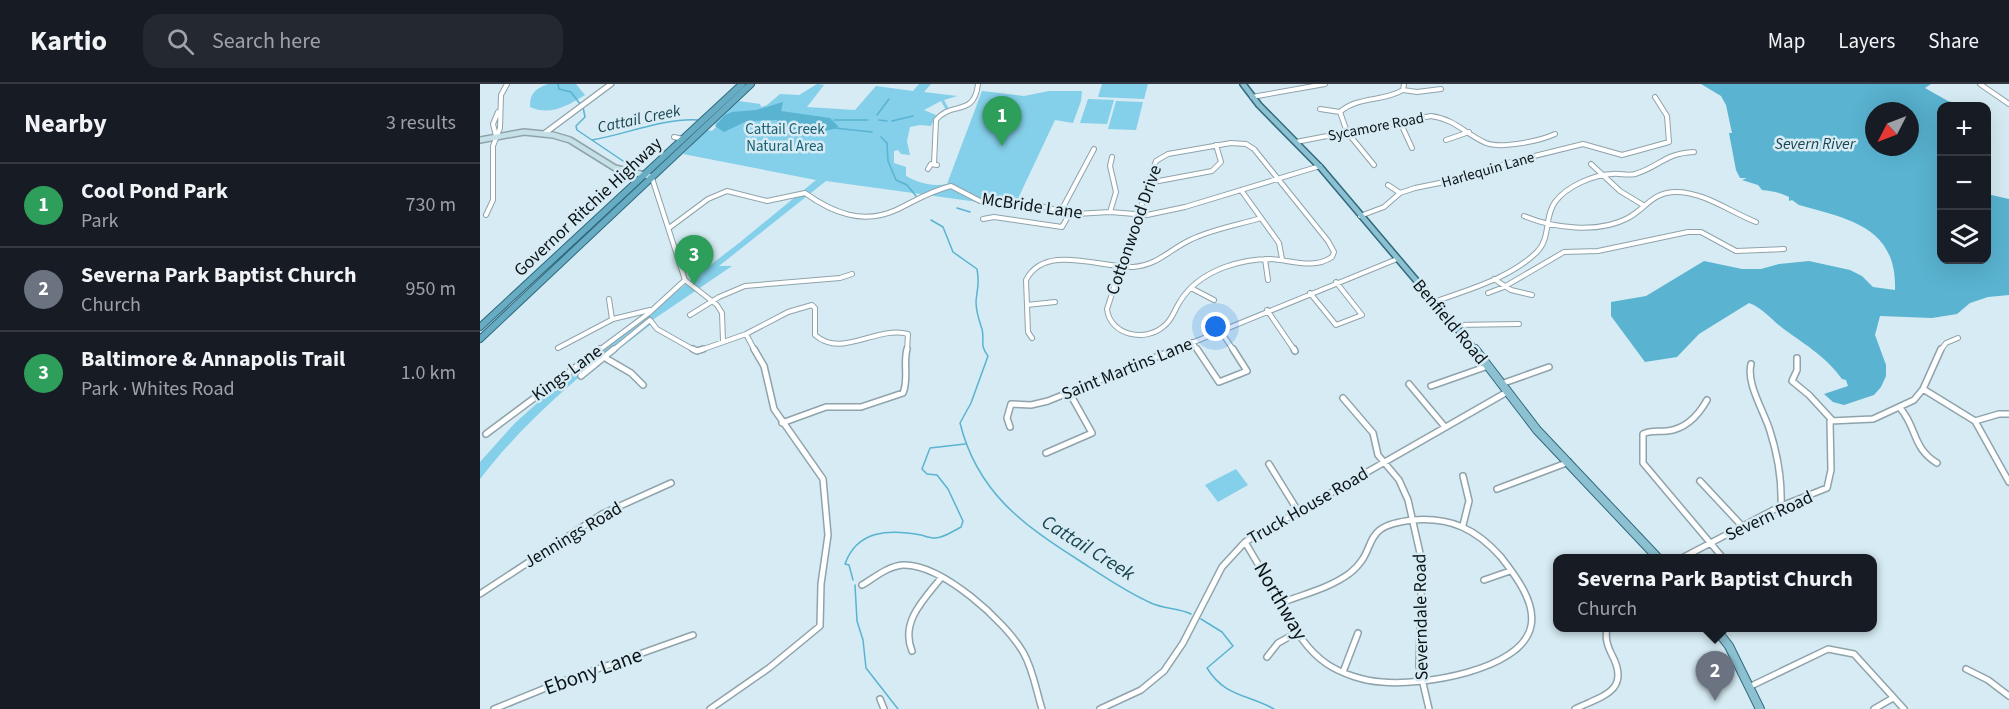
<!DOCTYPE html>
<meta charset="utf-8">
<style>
:root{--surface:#171b24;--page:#242831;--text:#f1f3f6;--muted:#9ea1a6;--line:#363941;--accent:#b45309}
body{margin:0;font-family:"Source Sans 3",sans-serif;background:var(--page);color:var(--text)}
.controls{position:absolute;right:18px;top:18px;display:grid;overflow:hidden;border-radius:12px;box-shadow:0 6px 24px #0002}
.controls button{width:54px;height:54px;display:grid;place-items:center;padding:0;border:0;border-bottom:2px solid var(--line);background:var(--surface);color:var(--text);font:30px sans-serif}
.compass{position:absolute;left:1385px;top:18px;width:54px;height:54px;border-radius:50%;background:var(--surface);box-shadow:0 6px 24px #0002;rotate:228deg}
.you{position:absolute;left:736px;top:243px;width:21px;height:21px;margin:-15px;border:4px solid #fff;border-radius:50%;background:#1a73e8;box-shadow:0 0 0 9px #1a73e833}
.badge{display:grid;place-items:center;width:39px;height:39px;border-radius:50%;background:var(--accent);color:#fff;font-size:20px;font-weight:700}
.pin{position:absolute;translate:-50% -50px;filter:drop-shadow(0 2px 3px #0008)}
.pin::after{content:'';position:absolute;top:32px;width:21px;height:18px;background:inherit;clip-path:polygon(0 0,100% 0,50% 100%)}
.popup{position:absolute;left:1073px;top:470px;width:324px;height:78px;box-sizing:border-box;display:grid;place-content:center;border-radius:12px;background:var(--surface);filter:drop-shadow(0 2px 4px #0005);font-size:20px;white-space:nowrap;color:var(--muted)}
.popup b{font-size:22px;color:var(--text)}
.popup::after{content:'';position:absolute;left:50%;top:100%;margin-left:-12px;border:12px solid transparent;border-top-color:var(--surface)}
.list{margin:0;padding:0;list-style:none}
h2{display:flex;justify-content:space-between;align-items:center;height:78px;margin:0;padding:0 24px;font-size:26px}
h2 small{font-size:20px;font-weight:400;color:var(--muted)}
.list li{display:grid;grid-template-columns:39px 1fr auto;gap:18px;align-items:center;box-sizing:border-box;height:84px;padding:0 24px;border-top:2px solid var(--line)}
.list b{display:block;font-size:22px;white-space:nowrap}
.list p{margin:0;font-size:20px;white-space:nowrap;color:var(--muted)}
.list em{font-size:20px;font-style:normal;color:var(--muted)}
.icon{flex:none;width:33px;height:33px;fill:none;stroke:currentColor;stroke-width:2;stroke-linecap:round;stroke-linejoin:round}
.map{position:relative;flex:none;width:1529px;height:625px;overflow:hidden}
header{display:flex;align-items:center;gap:36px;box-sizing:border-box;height:84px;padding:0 30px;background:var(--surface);border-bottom:2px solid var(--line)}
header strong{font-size:28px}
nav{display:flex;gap:33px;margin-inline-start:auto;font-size:21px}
.search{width:420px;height:54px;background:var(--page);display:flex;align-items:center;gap:15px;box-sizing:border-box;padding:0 21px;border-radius:18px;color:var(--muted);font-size:22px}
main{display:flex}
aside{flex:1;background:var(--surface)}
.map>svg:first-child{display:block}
.green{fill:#84cfe9}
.water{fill:#59b3d1;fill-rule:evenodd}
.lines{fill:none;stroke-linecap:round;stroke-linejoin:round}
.stream{stroke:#59b3d1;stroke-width:1.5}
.minor-far1-casing{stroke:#8fa3ab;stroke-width:6}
.minor-casing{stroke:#8fa3ab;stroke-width:8}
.tertiary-casing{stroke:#8fa3ab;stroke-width:7}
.secondary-casing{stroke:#8fa3ab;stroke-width:8}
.primary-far1-casing{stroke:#2f6a7d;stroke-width:8}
.primary-casing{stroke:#2f6a7d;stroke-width:10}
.trunk-casing{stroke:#2f6a7d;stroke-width:8}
.minor-far1{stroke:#fff;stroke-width:4}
.minor{stroke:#fff;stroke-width:5}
.tertiary{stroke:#fff;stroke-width:4.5}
.secondary{stroke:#c6e0e8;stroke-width:5}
.primary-far1{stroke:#8dc1d2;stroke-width:5}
.primary{stroke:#8dc1d2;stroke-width:8}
.trunk{stroke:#67acc3;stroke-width:6}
.labels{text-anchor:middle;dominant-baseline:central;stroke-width:5;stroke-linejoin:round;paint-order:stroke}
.far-street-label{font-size:15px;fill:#0d1417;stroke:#d6ebf3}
.far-park-label{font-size:15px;fill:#165f73;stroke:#d6ebf3}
.far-water-label{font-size:16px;font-style:italic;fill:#1b4451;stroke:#d6ebf3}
.street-label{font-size:18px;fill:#0d1417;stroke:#d6ebf3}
.water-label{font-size:20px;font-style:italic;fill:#1b4451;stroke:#d6ebf3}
.near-street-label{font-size:21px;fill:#0d1417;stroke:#d6ebf3}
</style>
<header>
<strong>Kartio</strong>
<div class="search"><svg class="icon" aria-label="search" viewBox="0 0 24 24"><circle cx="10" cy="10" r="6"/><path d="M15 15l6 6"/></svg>Search here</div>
<nav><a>Map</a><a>Layers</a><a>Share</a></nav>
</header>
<main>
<aside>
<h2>Nearby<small>3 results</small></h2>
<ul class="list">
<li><span class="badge" style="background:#2e9e5b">1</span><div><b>Cool Pond Park</b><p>Park</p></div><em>730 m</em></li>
<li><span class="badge" style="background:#6b7280">2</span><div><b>Severna Park Baptist Church</b><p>Church</p></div><em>950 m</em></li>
<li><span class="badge" style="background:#2e9e5b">3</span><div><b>Baltimore &amp; Annapolis Trail</b><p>Park · Whites Road</p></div><em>1.0 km</em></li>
</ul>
</aside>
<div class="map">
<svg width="1529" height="625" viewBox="0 0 1529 625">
<rect width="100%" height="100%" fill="#d6ebf3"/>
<path class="green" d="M68 0H96L105 11C87 22 70 32 50 23 50 9 55 5 68 0Z
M337 0 344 1 327 23 375 26 396 2 433 7 439 0H451L444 8 477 12 464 16 469 25 466 26 461 17 444 26 456 31 451 42 440 41 430 43 427 57 430 71 421 70 418 66 414 67V79L426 83V92C439 99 452 103 467 100L502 7 544 12 569 7H602L601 17 593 39 575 36 534 123 346 97 239 182H252L174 235 169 242 129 273 126 271C79 309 37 347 0 395V378L35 339 92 288 259 159 336 96 203 70 227 46 232 47 238 41 234 40 259 17 280 20 281 23 287 21 300 10 319 11Z
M622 0H668L664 15 618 13Z
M608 15 634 16 627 40 600 39Z
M636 17 663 18 656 46 628 45Z
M756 385 768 401 738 418 725 401Z"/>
<path class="water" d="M1221 0H1451L1445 4 1468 17 1487 22H1462V176H1506L1507 110 1529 115V211L1508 213 1490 219 1477 230 1452 234 1400 232 1395 251 1406 281V292L1401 303 1394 311 1364 321 1353 318 1344 310 1368 302 1366 296 1362 295C1345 271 1322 259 1300 242 1290 234 1281 223 1269 219L1219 250 1197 273 1165 278 1131 232V218L1166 212 1224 177 1262 185H1281L1299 180 1329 177 1370 186 1382 192 1393 203 1415 206C1417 143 1369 135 1319 121L1312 116 1309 117V113C1299 108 1291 107 1282 106L1278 101 1262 96 1267 94H1260L1256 86 1249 49H1252L1246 21 1241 12ZM1394 27H1430V63H1394Z
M303 18 301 27 350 34 359 43C338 51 321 47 299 43L297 36 267 37 244 48 235 42 245 31 252 28 276 26Z"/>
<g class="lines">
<path class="stream" d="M78 0 79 5 91 8 100 20
M103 23 105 33 96 42 97 46 149 81
M397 31 409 15
M354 36H388
M399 36 407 37
M412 37 433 32
M354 44 392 48
M401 53 407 59 408 77 416 96 427 101 436 112
M112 56C147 50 183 34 218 36
M477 124 490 128
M451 136 463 143 473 168 497 185C500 201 497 203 496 218 496 228 499 236 502 245 505 258 499 260 508 272L491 319 480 339C497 408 543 441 600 477 623 492 646 508 671 519 684 525 699 524 711 530
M373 496 369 481 365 480C377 446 409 445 441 451 445 452 450 454 455 454 464 454 473 447 481 443L483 437 468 405 457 391 447 390 442 385 450 364 485 360
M375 501 377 537 383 556 386 584 418 625
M721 535 742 548 753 562 727 584C745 613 767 610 794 625"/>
<g class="minor-far1-casing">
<path id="minor-far1" d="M1500 0 1529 20
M923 6 937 8 961 5
M772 13 845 0
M840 25 860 28
M920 38 932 64
M16 52 13 40 18 28
M194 53 203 55
M966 56 989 48
M816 58 951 32C975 35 985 50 1006 59 1021 65 1060 57 1075 50
M751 59 766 60 774 65 848 157 854 168 852 173C833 186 811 176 790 175 775 175 759 178 745 183 726 190 709 202 699 219 694 227 692 236 684 242 665 259 630 251 627 225L676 77 688 70Z
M454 80 456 36C472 16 494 34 498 0
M1111 80 1140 107 1163 121
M894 81 867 48 860 28C878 12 903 18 923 6L924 0
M448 85 451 80 457 81
M172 94 205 196 237 221 242 229 243 257
M668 99 732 87 741 78 736 61
M908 101 920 109
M761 106 799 159 802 175
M581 127 614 65
M630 128 636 108 630 82 632 73
M6 131 13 116V62L20 44 21 11 27 0
M880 132 904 123 920 109 935 104 984 94 1034 77 1103 60 1142 71 1189 58 1187 32 1175 13
M1044 132C1073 144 1118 150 1148 134 1165 125 1172 109 1194 108 1223 107 1250 128 1276 138
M503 135 514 133 582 143 590 129
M189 144 228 115 247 107 287 117 325 109C353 129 383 141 416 126 435 117 450 107 471 102L500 117 550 120 596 130 630 128 667 131 705 123 840 82
M785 175 788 196
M1014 195 1031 206 1052 211
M711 204 734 216
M830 209 856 241 882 231 856 198
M1008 209 1024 203 1084 168 1118 167 1208 148H1221L1256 167 1304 165
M129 215 132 235
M954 218C989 205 1029 195 1057 168 1071 154 1064 133 1075 118 1087 102 1113 91 1132 90 1140 89 1147 92 1155 90 1179 83 1185 69 1214 68
M547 221 575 218
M787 226 815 267
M210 231 239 213 265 202 360 194 372 190
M975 241 1039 240
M740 246 754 267
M266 250 275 267
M552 254 548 248 546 196C565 159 620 184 653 183 678 181 689 166 710 156 732 145 758 141 781 134
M712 258 718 267
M78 264 133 235 170 226
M118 267 169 229 205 196
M132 267 170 236 177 245 216 267
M218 267 266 250 308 228 332 221 335 224V251C362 275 397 241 428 250L427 267
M692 267 917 175
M1460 267 1466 259 1478 254"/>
</g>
<g class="minor-casing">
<path id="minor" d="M213 265 217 267 223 265
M717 265 739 298 767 287 753 265
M814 265 815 267
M126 272 127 275 151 289 163 301
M1317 274V286L1312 297 1329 311 1352 336
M1271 280C1266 300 1284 327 1290 347 1298 372 1302 396 1301 422
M101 292 134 265
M929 300 965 343
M1021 300 1069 283
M951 302 1008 282
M1443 305 1495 337 1529 398
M863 314 893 349 898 371 919 396 928 416 942 478 939 582 949 625
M1227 316C1218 332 1206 345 1187 347 1178 348 1171 346 1163 350V379L1243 474
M1420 324C1437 343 1432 364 1457 379
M1495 337 1519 330H1529
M302 339 346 323H381L423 309C429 295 423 280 427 265
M530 343 527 334 531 320 551 321 568 317 696 265
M6 350 120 265
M566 369 612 349 589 308
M789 380 818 427
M983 392 989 417 983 441
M1220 397 1263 443
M1017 405 1089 378
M933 436C971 433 996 445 1021 473 1035 491 1056 518 1051 542 1042 587 940 602 902 598 884 597 862 590 847 580 824 564 814 543 801 519 824 510 850 504 870 489 901 464 877 442 933 436Z
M765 458 801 519
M1202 474 1301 422 1347 404 1351 386 1350 337 1393 335 1434 316 1443 305 1461 265
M1004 496 1030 487
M382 501C394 494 408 482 423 481 462 480 525 537 543 568 553 585 556 606 562 625
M0 510 122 430 191 399
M432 567C420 538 444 515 461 494
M787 573 798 559 816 549
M1486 585 1508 596 1529 612
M863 588 878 549
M1271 602 1348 565 1374 570 1424 625
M400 615 404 625
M14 625 78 599 213 551
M230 625 289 584 340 542 341 500 348 451 343 395 294 325 284 282 274 265
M620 625 661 606 684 587 703 559 742 483 765 458 1027 308
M1095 625C1122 612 1151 607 1132 571 1127 561 1125 554 1127 544
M1394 625 1413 614"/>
</g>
<g class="tertiary-casing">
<path id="tertiary" d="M65 49 131 0"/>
</g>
<g class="secondary-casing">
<path id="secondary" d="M0 56 44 48 73 51 90 56 135 84 169 92"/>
</g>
<g class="primary-far1-casing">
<path id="primary-far1" d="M763 0 779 21 841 84 996 267"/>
</g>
<g class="primary-casing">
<path id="primary" d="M995 265 1057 346 1178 474
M1235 544 1249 562 1280 625"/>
</g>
<g class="trunk-casing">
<path id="trunk" d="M0 243 262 0
M0 255 271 0"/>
</g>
<use href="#minor-far1" class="minor-far1"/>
<use href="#minor" class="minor"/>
<use href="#tertiary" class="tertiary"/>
<use href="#secondary" class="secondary"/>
<use href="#primary-far1" class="primary-far1"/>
<use href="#primary" class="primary"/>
<use href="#trunk" class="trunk"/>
</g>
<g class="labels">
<g class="far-street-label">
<text transform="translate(896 43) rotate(-11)">Sycamore Road</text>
<text transform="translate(1008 86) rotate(-16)">Harlequin Lane</text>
</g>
<g class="far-park-label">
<text x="305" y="45">Cattail Creek<tspan x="305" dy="17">Natural Area</tspan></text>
</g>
<g class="far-water-label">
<text transform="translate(159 35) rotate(-12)">Cattail Creek</text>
<text x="1335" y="60">Severn River</text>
</g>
<g class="street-label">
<text transform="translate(552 122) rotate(8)">McBride Lane</text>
<text transform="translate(108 123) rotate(-43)">Governor Ritchie Highway</text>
<text transform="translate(654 146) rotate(-71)">Cottonwood Drive</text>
<text transform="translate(970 238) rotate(50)">Benfield Road</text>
<text transform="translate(647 285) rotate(-22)">Saint Martins Lane</text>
<text transform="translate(87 289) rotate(-36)">Kings Lane</text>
<text transform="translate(828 422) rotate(-30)">Truck House Road</text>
<text transform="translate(1289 432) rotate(-25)">Severn Road</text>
<text transform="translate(93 451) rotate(-31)">Jennings Road</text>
<text transform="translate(941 533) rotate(-91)">Severndale Road</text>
</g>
<g class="water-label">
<text transform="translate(608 464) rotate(32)">Cattail Creek</text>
</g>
<g class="near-street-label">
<text transform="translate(801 517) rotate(60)">Northway</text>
<text transform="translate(113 587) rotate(-20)">Ebony Lane</text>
</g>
</g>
</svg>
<div class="controls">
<button>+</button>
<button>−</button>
<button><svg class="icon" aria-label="layers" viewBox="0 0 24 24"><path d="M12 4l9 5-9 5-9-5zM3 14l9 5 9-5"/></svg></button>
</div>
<svg class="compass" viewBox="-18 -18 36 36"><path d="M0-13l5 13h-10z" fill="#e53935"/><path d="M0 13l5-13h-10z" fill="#9ea1a6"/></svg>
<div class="you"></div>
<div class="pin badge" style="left:522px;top:62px;background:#2e9e5b">1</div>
<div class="pin badge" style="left:1235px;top:617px;background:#6b7280">2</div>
<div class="popup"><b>Severna Park Baptist Church</b>Church</div>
<div class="pin badge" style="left:214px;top:201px;background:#2e9e5b">3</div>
</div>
</main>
